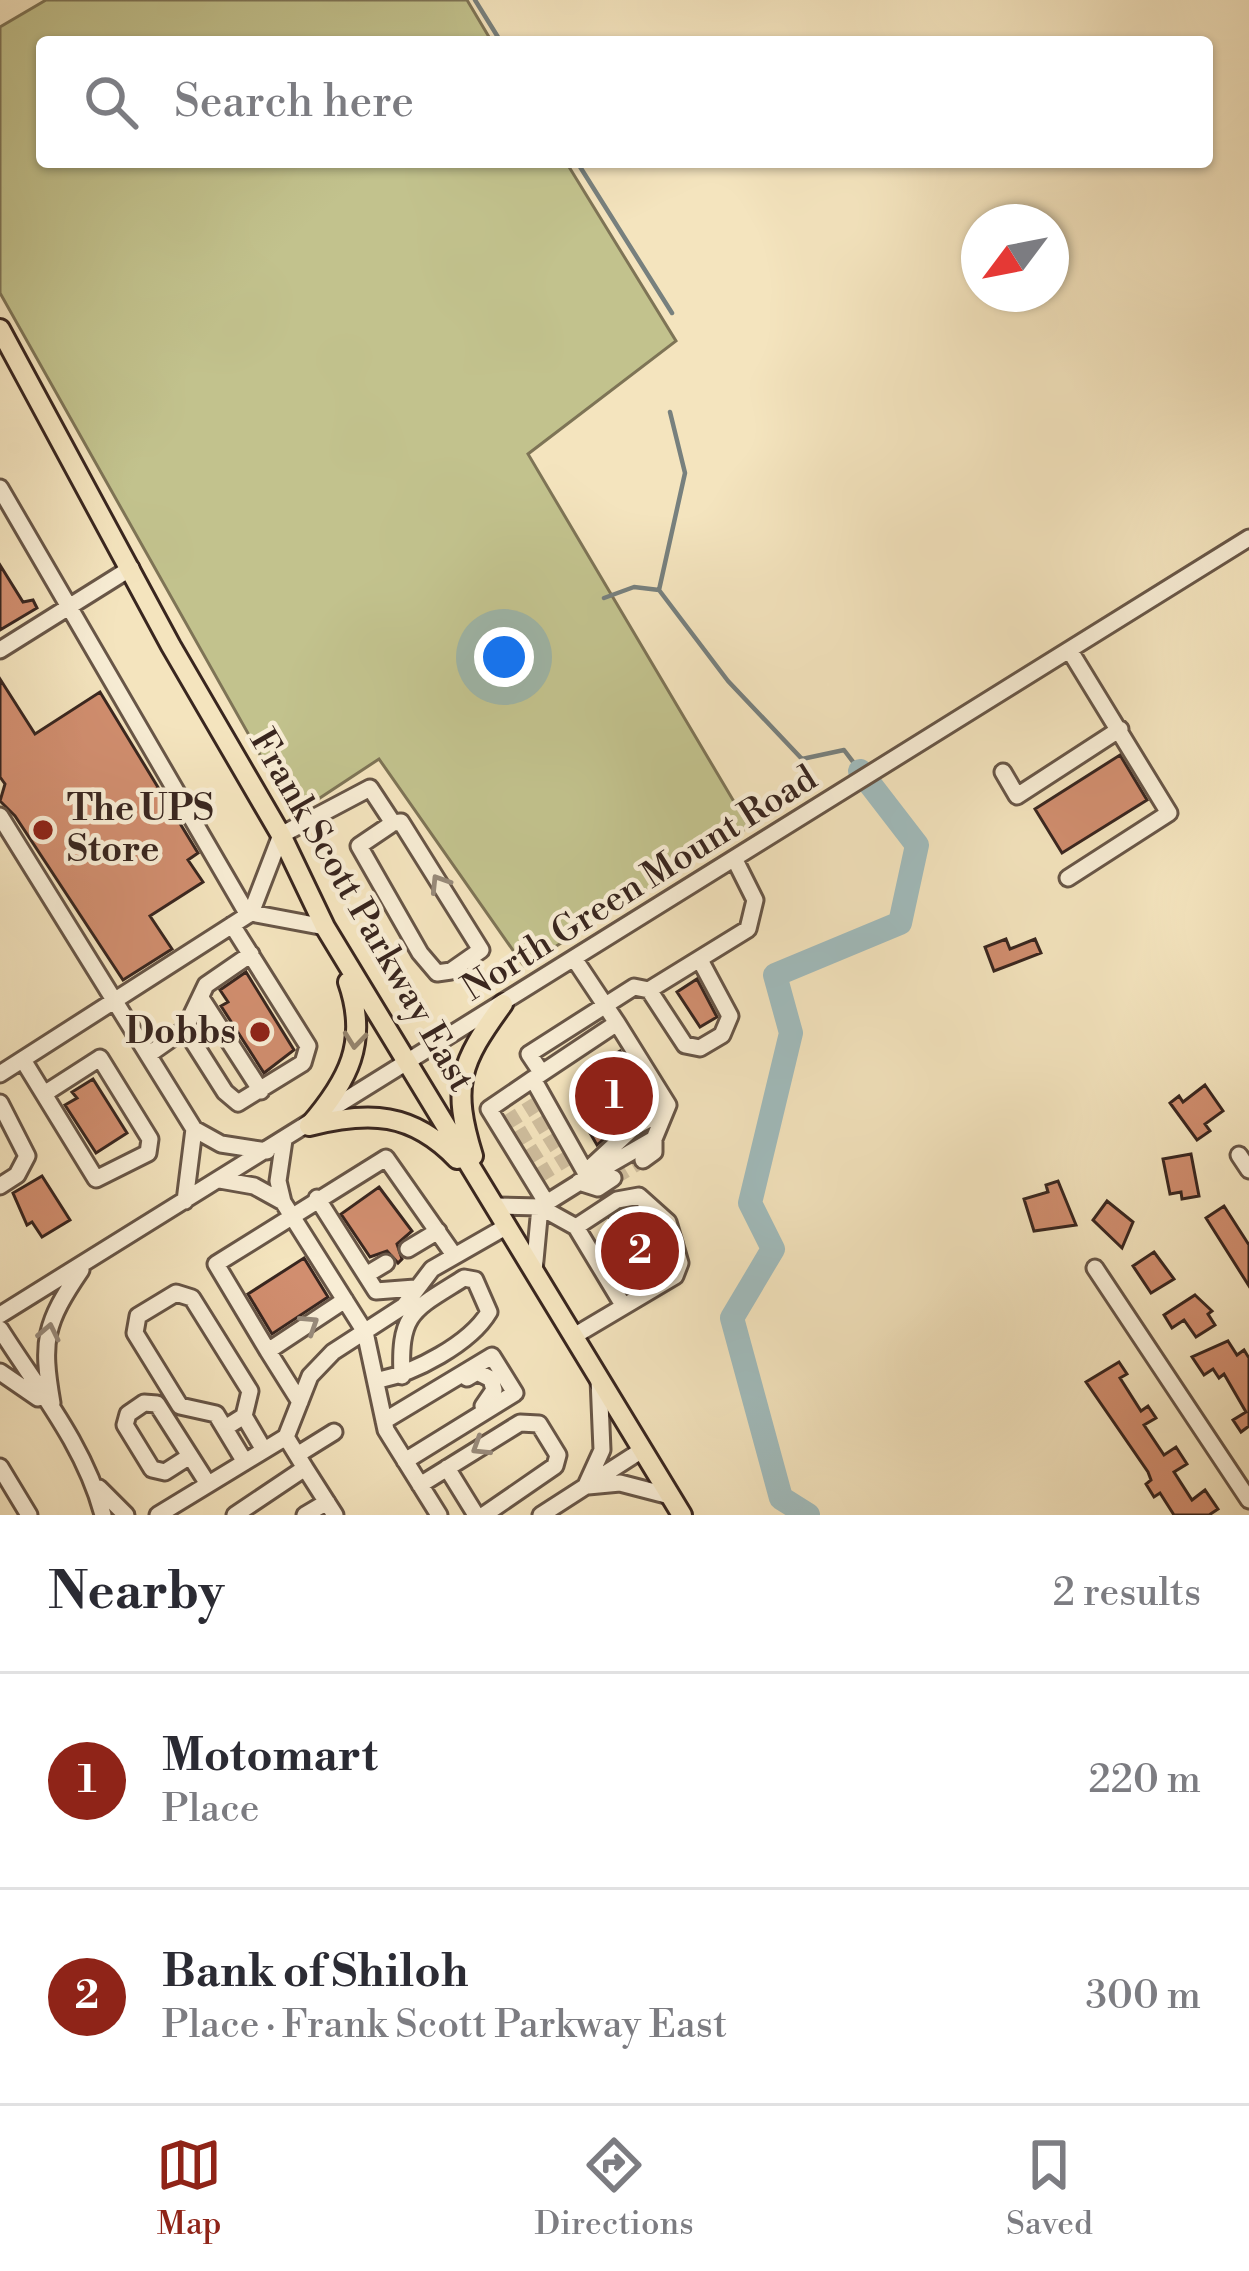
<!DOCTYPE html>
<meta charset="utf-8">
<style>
:root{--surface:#fff;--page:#f7f7f7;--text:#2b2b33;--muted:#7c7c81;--line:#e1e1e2;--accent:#8f2418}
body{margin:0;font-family:"Libre Bodoni",serif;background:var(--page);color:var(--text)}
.compass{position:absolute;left:961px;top:204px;width:108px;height:108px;border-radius:50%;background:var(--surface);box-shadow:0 3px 9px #0004;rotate:238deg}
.you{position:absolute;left:504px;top:657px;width:42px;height:42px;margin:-30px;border:9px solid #fff;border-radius:50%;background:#1a73e8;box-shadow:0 0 0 18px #1a73e833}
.badge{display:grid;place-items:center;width:78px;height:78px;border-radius:50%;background:var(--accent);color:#fff;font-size:39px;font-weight:700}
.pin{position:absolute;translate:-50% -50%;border:6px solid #fff;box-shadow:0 3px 12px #0006}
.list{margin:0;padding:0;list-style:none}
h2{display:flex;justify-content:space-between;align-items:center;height:156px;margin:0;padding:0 48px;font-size:51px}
h2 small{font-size:39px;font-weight:400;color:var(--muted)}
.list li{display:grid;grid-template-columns:78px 1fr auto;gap:36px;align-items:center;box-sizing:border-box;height:216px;padding:0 48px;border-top:3px solid var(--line)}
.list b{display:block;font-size:45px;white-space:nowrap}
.list p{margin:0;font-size:39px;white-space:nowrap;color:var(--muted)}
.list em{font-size:39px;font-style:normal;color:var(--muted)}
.icon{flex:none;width:66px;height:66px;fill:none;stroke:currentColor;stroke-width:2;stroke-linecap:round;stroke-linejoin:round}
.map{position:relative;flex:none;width:1249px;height:1515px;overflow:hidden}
.search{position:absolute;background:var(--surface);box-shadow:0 3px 9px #0004;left:36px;right:36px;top:36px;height:132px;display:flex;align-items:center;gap:30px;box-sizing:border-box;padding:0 42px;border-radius:12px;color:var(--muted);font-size:45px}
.sheet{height:588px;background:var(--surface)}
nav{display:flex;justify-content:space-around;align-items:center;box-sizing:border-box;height:168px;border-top:3px solid var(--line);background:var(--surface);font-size:33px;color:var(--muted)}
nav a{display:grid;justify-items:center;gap:6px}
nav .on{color:var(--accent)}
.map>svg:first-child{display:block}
.green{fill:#c2c28d;stroke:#7e7456;stroke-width:3}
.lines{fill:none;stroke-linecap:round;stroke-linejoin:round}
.stream{stroke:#77807e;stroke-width:4.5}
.river{stroke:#a1bcbd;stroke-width:24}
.building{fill:#d18e6f;stroke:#39261f;stroke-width:3}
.minor-tunnel{stroke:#cfbe9e;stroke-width:15;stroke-dasharray:15 8;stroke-linecap:butt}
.minor-casing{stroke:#685647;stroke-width:21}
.major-casing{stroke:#39261f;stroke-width:24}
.minor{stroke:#f8edd5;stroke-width:15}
.major{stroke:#f4e4be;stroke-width:18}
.oneway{stroke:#988a7a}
.oneway2{stroke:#96856e}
.poi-dot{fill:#8f2418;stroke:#f8edd5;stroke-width:4.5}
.labels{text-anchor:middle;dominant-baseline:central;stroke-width:9;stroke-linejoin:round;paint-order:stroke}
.poi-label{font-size:36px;font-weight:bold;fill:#39261f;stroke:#f8edd5;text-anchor:start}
.street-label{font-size:36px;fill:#39261f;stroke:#f8edd5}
</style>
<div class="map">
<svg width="1249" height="1515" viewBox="0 0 1249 1515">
<rect width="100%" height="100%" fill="#f4e4be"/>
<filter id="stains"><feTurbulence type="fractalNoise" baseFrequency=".00167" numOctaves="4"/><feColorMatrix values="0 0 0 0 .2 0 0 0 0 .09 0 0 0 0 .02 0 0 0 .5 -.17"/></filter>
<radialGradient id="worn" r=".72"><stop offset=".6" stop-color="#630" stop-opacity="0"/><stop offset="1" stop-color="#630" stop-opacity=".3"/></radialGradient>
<path class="green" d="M46 0H467L492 42H42V162H566L676 341 528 454 749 827 524 966 379 759 294 815 0 293V27Z"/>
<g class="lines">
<path class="stream" d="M475 0 501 42
M577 162 672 313
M659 590 728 681 802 759 844 750 860 771
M659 590 685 473 670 412
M604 598 634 587 659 590"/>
<path class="river" d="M808 1515 781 1498 732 1318 773 1249 750 1203 791 1033 775 975 900 923 917 845 860 771"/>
</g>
<path class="building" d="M0 565 23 602 33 600 37 608 0 630Z
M0 679 35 734 100 692 198 853 188 860 203 882 150 916 172 949 123 980 15 816 0 801 5 784 0 777Z
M1120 755 1147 800 1062 853 1035 809Z
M1006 939 1010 949 1035 939 1041 953 994 971 985 947Z
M246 972 294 1050 264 1073 221 1006 228 1002 220 990Z
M697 979 717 1017 700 1027 677 992Z
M620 1051 645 1095 643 1104 597 1145 572 1102 591 1091 581 1074Z
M93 1079 127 1133 96 1153 65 1105 77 1098 72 1092Z
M1205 1085 1223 1111 1205 1124 1210 1131 1197 1140 1170 1103 1179 1096 1183 1102Z
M1191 1154 1199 1196 1182 1199 1181 1192 1170 1194 1163 1159Z
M42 1176 70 1220 42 1237 32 1222 27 1225 13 1193Z
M1058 1181 1076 1225 1034 1231 1024 1199 1048 1192 1046 1185Z
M379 1187 412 1231 397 1244 402 1259 398 1263 387 1251 370 1257 341 1214Z
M1107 1201 1133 1222 1122 1248 1093 1220Z
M1224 1206 1249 1245V1286L1206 1218Z
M627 1210 639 1230 646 1226 667 1263 641 1282 616 1243 622 1240 610 1219Z
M1154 1252 1174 1279 1151 1293 1133 1266Z
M304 1258 328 1297 272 1334 248 1294Z
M1195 1295 1212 1311 1208 1314 1215 1325 1196 1337 1184 1320 1172 1328 1164 1315Z
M1228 1341 1237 1355 1244 1350 1249 1358V1426L1241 1432 1233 1420 1246 1412 1224 1374 1219 1378 1213 1369 1204 1375 1192 1357Z
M1119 1362 1127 1374 1120 1378 1141 1411 1148 1406 1156 1418 1144 1425 1164 1455 1176 1447 1187 1464 1174 1472 1192 1500 1205 1490 1218 1509 1209 1515H1174L1160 1493 1154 1497 1146 1484 1151 1480 1148 1472 1086 1382Z"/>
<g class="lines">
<path class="minor-tunnel" d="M506 1123 538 1103
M516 1140 549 1120
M527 1158 559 1138
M538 1176 571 1156
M613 1178 643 1160"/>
<g class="minor-casing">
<path id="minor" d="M0 488 248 915
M0 650 131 568
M1003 772 1017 796 1120 729
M0 816 194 1129 221 1144 267 1151
M1068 878 1169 813 1070 651
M251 913 281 835 370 788 393 823 401 822 481 950 451 971 437 973 420 953 359 846 393 823
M649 990 685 1045 700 1048 722 1035 730 1016 700 960
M201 998 261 1091
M185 1029 206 985 251 954
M148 1055 185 1029 225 1092 238 1103 303 1063 308 1046 232 925
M23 1060 96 1179 148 1153 150 1139 100 1058 44 1094
M541 1072 529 1054 634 987 649 990 748 929 755 900 735 860
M0 1074 251 913 325 927
M533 1079 489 1109 546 1202
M0 1103 27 1156 17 1175 0 1186
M284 1140 278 1181 283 1202 365 1332 386 1430 439 1515
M1239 1155 1249 1170
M643 1160 654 1152V1139
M592 1166 634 1127 655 1116V1102
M588 1177 654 1139 668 1105 617 1023
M220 1180 254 1186 283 1202
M579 1182 598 1188 613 1178
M317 1198 376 1291 415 1288
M185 1201 194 1129
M494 1206 540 1207 576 1227 623 1305
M408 1249 438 1231
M1095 1268 1249 1500
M534 1271 540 1207 588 1177 533 1079 617 1023 575 960
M366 1275 386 1263
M345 1300 268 1351 216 1264 386 1158 454 1255
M0 1315 1249 538
M0 1329C38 1389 85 1446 103 1515
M574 1336 675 1276 680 1263 668 1222 639 1196 617 1200 576 1227
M268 1351 300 1402
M0 1372 38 1398
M467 1378 477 1372 491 1379 494 1390 483 1406
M379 1380C414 1373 470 1344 489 1312L475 1280 464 1278C413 1310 399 1312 402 1376
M52 1403C41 1340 45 1323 81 1270
M244 1416 264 1450
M384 1421 492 1356 515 1393 405 1461
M225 1428 244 1416 250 1391 192 1298 176 1293 138 1316 135 1333 180 1406 216 1414 245 1462
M297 1455 334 1432
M190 1456 165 1472 152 1469 125 1425 128 1414 144 1403 157 1404 208 1484
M0 1467 29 1515
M305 1468 335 1515
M447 1468 476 1515
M587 1483 602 1450 599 1379
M420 1485 520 1423 539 1424 558 1455 555 1466 484 1515
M588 1486 620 1483 670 1496
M99 1488 126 1515
M158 1515 286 1437 310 1376 333 1352 404 1306 432 1269 507 1226
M235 1515 305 1468 286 1437
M305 1515 327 1502
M541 1515 642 1450"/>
</g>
<g class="major-casing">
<path id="major" d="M0 329 171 646 281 835 325 927 682 1515
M309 1126C348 1081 369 1042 348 982
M309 1126C369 1111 412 1112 457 1159
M473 1156C451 1085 460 1063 503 1004"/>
</g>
<use href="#minor" class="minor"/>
<use href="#major" class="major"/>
</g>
<defs><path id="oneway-chevron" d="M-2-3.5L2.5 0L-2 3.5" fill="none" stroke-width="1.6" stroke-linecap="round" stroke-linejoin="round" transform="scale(3)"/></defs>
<g class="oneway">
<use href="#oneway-chevron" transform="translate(439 883) rotate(-122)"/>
<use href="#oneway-chevron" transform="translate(310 1324) rotate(-33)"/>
<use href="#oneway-chevron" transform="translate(49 1332) rotate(-78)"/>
<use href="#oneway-chevron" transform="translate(480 1447) rotate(148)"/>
</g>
<use class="oneway2" href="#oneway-chevron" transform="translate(355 1040) rotate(96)"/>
<g class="poi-dot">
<circle cx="43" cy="830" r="12"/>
<circle cx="260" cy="1032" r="12"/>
</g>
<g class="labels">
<g class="poi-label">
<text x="67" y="809">The UPS<tspan x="67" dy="41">Store</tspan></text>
<text x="236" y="1032" text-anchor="end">Dobbs</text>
</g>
<g class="street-label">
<text transform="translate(640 884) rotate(-32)">North Green Mount Road</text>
<text transform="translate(361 911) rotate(60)">Frank Scott Parkway East</text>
</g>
</g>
<rect width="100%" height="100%" filter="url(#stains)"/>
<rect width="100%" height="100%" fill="url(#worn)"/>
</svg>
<svg class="compass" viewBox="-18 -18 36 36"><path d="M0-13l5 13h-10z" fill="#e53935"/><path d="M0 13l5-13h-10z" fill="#7c7c81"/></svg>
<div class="you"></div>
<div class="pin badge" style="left:614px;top:1096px">1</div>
<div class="pin badge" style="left:640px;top:1251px">2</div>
<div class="search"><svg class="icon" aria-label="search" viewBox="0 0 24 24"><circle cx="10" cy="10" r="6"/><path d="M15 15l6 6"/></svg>Search here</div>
</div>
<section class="sheet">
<h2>Nearby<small>2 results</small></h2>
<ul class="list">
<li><span class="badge">1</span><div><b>Motomart</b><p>Place</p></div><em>220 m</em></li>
<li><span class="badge">2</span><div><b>Bank of Shiloh</b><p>Place · Frank Scott Parkway East</p></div><em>300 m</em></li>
</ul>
</section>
<nav>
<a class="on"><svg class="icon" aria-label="map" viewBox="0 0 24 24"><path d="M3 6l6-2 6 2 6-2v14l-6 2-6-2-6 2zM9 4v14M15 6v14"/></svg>Map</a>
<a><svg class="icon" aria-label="directions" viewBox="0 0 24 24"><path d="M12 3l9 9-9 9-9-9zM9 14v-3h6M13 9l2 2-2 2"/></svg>Directions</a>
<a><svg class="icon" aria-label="saved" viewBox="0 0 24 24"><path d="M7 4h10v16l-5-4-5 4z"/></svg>Saved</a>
</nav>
